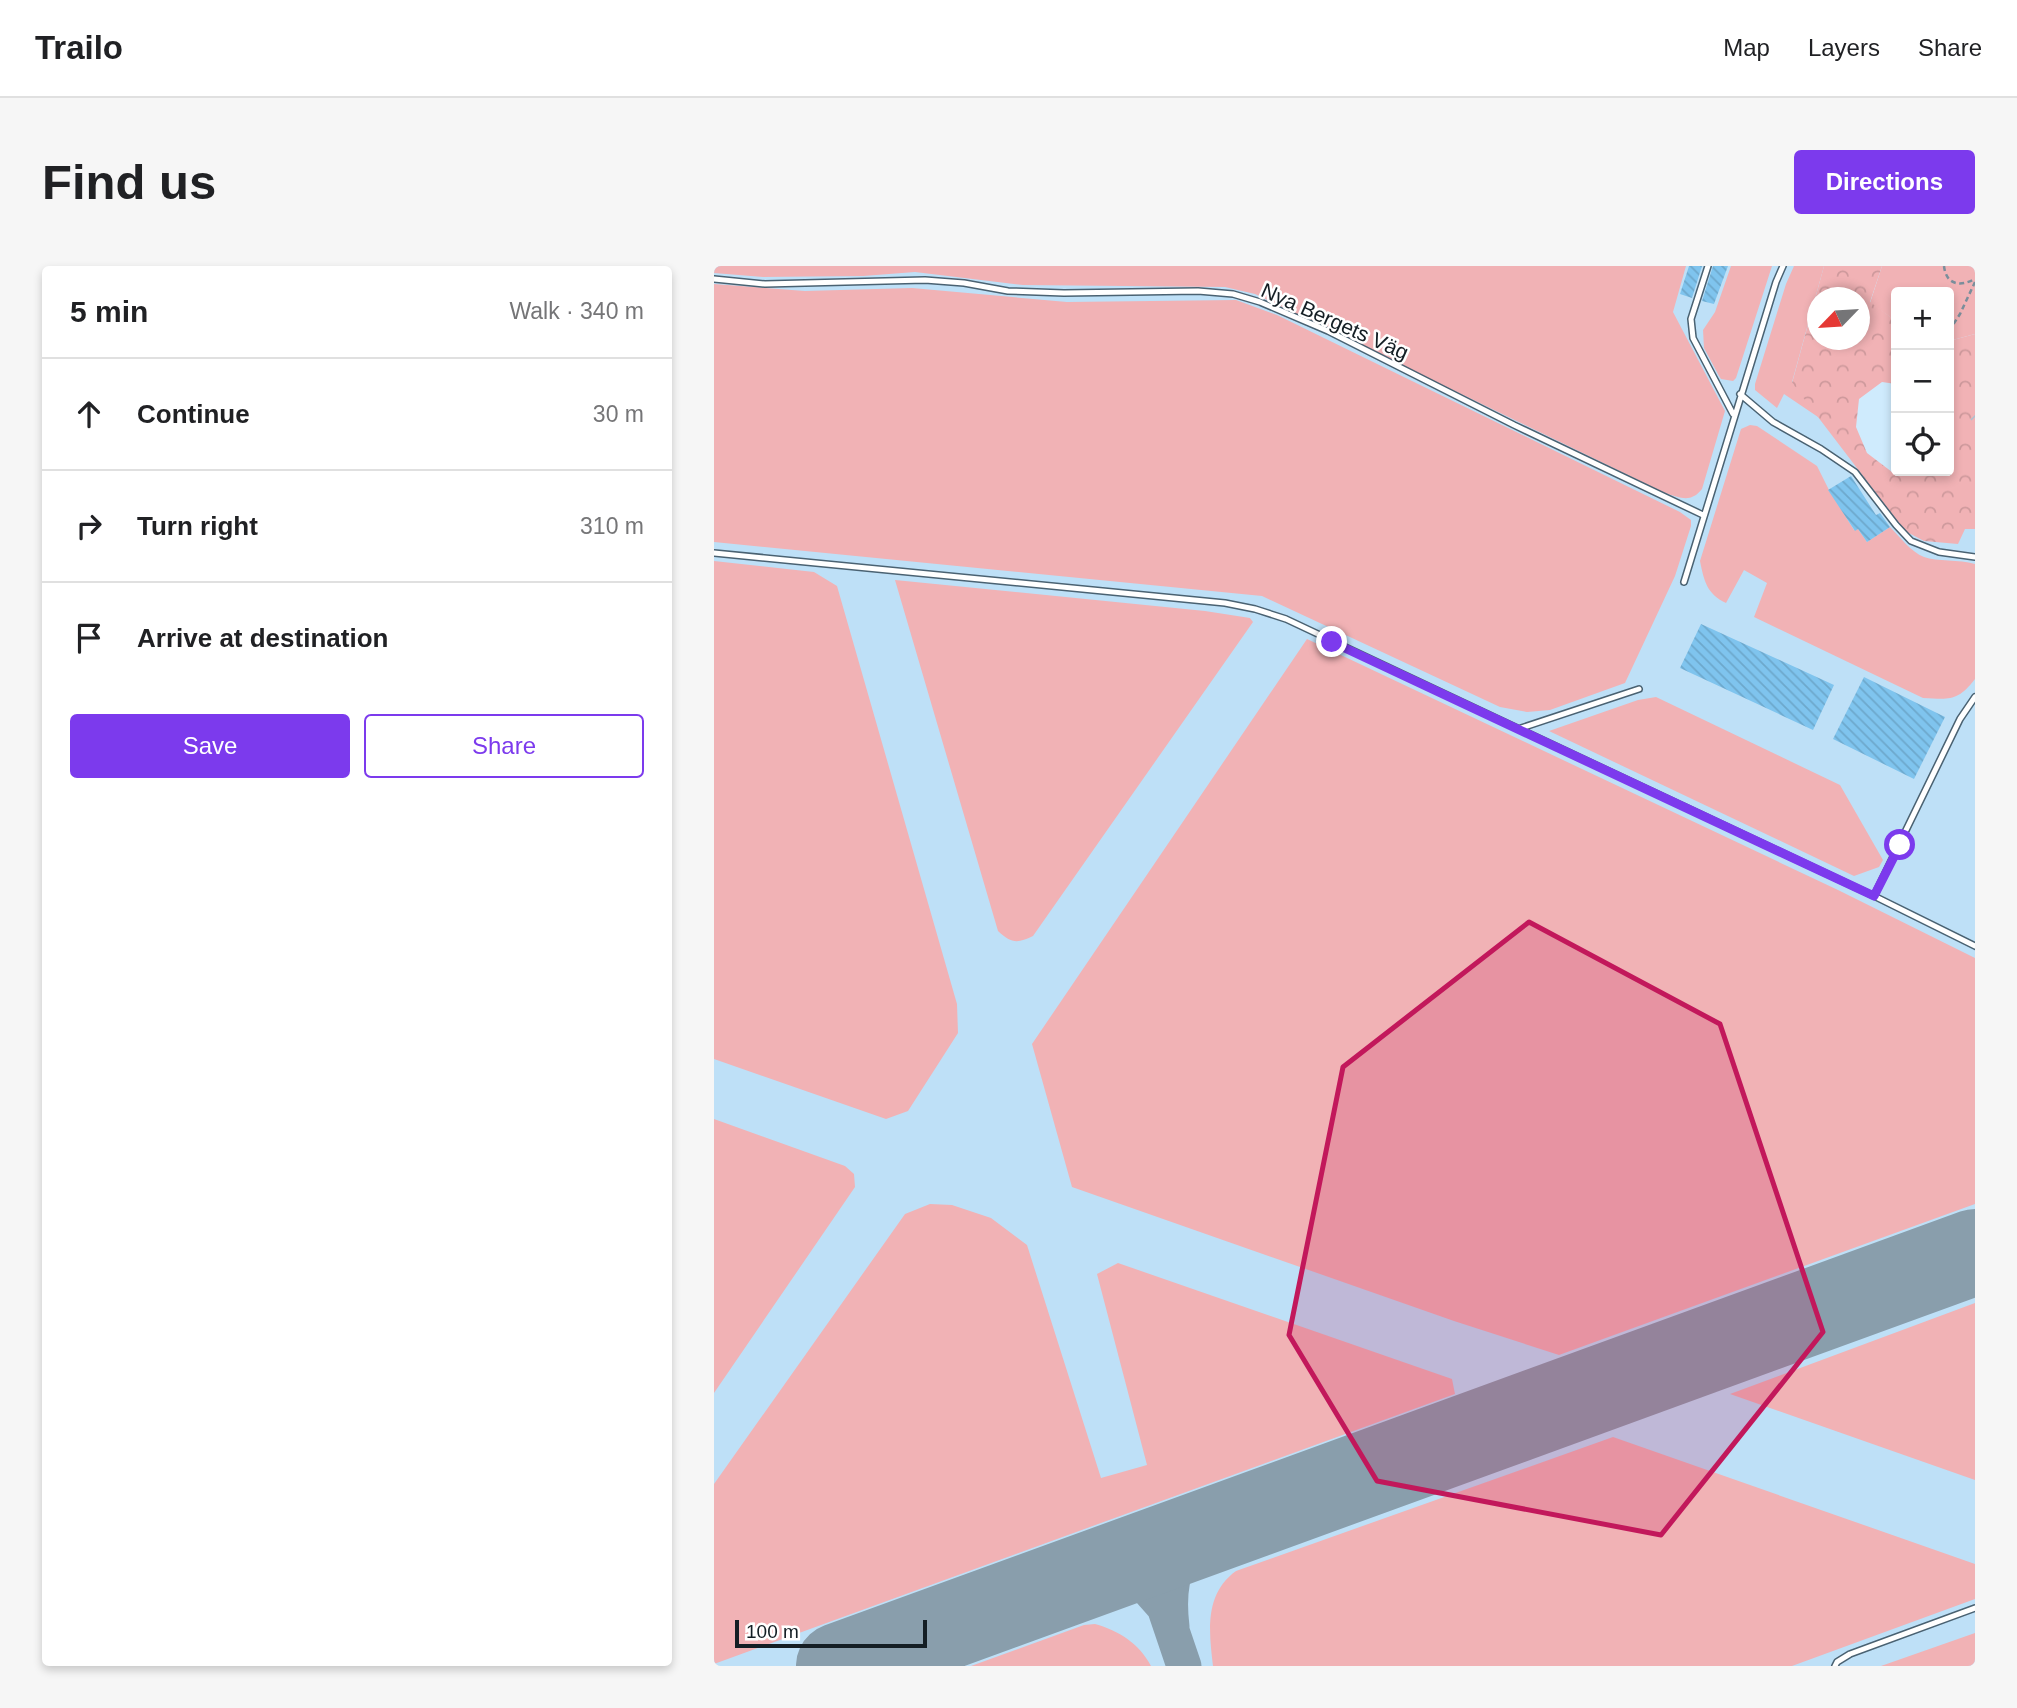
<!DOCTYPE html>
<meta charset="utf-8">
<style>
:root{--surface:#fff;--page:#f6f6f6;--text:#202124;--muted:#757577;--line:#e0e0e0;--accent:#7c3aed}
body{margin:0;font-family:Arial,sans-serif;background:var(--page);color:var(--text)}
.controls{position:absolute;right:21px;top:21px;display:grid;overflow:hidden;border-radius:7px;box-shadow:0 4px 10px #0003}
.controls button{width:63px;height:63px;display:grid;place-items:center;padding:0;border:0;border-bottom:2px solid var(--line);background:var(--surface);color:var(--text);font:35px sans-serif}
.compass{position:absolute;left:1093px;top:21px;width:63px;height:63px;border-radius:50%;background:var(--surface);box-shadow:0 4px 10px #0003;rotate:245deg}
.scale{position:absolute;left:21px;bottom:18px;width:192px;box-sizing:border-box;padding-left:7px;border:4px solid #141e24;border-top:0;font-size:19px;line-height:24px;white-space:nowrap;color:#141e24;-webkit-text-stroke:5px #fff;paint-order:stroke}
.stop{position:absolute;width:21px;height:21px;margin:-16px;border:5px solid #7c3aed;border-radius:50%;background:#fff}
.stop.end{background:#7c3aed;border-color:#fff;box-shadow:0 2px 7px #0008}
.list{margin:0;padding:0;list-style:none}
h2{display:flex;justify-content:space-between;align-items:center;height:91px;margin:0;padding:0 28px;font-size:30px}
h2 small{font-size:23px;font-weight:400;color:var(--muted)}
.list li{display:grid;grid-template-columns:46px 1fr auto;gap:21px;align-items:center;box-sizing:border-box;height:112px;padding:0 28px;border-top:2px solid var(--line)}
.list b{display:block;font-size:26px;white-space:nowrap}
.list em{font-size:23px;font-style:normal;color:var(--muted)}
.actions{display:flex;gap:14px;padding:21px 28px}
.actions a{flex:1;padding:16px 0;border:2px solid var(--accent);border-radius:7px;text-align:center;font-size:24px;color:var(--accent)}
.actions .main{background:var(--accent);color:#fff}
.icon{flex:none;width:38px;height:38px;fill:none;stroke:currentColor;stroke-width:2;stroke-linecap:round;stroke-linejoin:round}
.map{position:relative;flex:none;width:1261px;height:1400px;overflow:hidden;border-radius:7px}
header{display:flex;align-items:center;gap:42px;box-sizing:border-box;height:98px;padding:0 35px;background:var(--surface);border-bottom:2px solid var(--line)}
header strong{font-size:33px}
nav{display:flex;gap:38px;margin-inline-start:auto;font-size:24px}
.intro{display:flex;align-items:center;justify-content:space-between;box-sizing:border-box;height:168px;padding:0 42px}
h1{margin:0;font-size:49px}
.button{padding:18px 32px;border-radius:7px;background:var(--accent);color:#fff;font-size:24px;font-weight:700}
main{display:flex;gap:42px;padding:0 42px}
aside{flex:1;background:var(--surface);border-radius:7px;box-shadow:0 4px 10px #0003}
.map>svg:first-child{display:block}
.built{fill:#bee0f7}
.grass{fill:#f1b2b5}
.forest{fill:url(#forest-crowns);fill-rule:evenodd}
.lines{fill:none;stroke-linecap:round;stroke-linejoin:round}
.taxiway{stroke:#899eac;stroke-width:35}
.runway{stroke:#899eac;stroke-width:86}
.building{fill:url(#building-back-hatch)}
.street-tunnel{stroke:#aac2d2;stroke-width:10;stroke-dasharray:10 5;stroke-linecap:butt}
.lane-casing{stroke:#4a6272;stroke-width:8}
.path{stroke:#7a8e9b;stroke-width:2.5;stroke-dasharray:5 3.5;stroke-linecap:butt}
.lane{stroke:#fff;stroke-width:5}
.route{stroke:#7c3aed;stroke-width:9}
.marked{fill:#c2185b;fill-opacity:0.2;stroke:#c2185b;stroke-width:5;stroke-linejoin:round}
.labels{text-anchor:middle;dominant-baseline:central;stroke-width:5;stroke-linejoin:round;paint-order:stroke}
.street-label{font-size:21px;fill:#141e24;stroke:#fff}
</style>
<header>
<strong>Trailo</strong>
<nav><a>Map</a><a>Layers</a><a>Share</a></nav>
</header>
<div class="intro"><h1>Find us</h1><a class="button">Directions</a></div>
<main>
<aside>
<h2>5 min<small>Walk · 340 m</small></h2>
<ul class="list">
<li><svg class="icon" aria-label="ahead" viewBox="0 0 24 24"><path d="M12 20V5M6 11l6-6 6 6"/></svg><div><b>Continue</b></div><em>30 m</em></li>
<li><svg class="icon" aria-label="right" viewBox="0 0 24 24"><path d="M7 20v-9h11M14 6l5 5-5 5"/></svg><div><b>Turn right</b></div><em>310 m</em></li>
<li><svg class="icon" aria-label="arrive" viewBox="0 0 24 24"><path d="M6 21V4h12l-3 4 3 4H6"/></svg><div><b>Arrive at destination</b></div></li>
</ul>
<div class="actions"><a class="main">Save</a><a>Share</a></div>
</aside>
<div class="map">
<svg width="1261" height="1400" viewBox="0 0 1261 1400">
<defs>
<pattern id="forest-crowns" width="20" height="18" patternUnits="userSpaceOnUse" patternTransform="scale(1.75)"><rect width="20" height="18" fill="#f1b2b5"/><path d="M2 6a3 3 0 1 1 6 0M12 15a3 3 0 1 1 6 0" fill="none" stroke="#ce999c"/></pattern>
<pattern id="building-back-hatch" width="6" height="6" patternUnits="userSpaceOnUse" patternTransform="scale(1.75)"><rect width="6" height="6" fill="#7fc4ee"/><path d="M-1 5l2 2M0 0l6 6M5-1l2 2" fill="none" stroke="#6da8cc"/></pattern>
</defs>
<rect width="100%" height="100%" fill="#cfebfd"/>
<path class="built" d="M0 0H1110L1078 117 1107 153 1251 263H1261V1400H0Z"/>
<path class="grass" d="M0 0H972L959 46 1011 145 988 223C977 237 967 232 951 227L541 28 511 21 309 19 201 6 149 10 49 11 0 7Z
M1017 0H1058L1022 112 1019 115 1007 113 1005 110 990 82 989 64 1001 46Z
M1080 0H1110L1078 116 1107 153 1070 128 1063 142 1041 124V118L1072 18Z
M1168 0H1261V68L1235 75V26H1182V55L1156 37Z
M0 18 91 25 198 22 353 36 522 34 563 49 966 246 977 254V260L961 310 911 417 836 444 813 446 786 441 548 330 0 276Z
M1036 159 1043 160 1103 200 1115 224 1140 264 1144 263 1153 276 1176 261C1186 271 1197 286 1210 291 1223 296 1245 293 1261 298V413C1243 436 1236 433 1209 432L1040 351 1053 317 1030 304 1012 337C993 328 990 315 986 295L1027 163Z
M0 295 100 306 123 320 243 738 244 767 194 845 172 853 0 793Z
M181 314 491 345 536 352 539 356 319 670C303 678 297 677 284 665Z
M593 373 1124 624 1261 692V938L845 1089 740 1055 358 921 318 778Z
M942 431 1126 519 1169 594 1165 601 1140 610 835 465 924 434Z
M0 853 131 900 140 908 141 921 0 1127Z
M216 938 238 939 277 952 313 979 387 1212 433 1199 383 1008 404 997 738 1113 741 1128 0 1398V1218L191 948Z
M1261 1037V1214L1016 1128Z
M899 1171 1261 1298V1333L1078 1400H499C495 1366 490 1328 522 1305Z
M381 1358C405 1365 425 1377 437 1400H257L370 1359Z
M1261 1367V1400H1167Z"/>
<path class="forest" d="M1110 0H1168L1156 36 1182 55V118L1168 116 1145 133 1142 161 1153 187 1178 206 1235 205V75L1261 68V263H1251L1244 278 1210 275 1191 265 1078 117ZM1104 32H1146V74H1104Z"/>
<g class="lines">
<path class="taxiway" d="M262 1350 373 1313 397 1309 406 1310 434 1323 450 1341 470 1400
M458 1361C454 1327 457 1284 493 1269L607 1225"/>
<path class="runway" d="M125 1400 1261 986"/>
</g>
<path class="building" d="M975 0H988L978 32 966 28Z
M999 0H1014L1000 38 988 35Z
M1137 210 1162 249 1166 247 1176 261 1153 276 1144 263 1141 265 1114 224Z
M987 358 1120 419 1099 464 966 402Z
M1150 411 1231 451 1200 513 1119 473Z"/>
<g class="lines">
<path class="street-tunnel" d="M1260 150 1261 151"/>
<g class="lane-casing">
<path id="lane" d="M994 0 977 53 979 72 1019 148
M0 13 51 18 211 14 250 17 294 25 350 27 484 25 519 28 546 36 614 65 800 159 989 249
M1026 128 1059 156 1107 183 1141 206 1182 259 1197 275 1225 286 1261 291
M0 287 511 337 541 343 572 353 1160 630 1261 680
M970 316 1062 16 1069 0
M804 463 925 423
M1160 630 1246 453 1261 431
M1121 1400 1123 1396 1136 1388 1261 1342"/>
</g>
<path class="path" d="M1230 0C1232 19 1246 21 1261 13
M1235 65 1246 48 1261 16"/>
<use href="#lane" class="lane"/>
</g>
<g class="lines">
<path class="route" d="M618 376 1160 630 1186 579"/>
</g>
<path class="marked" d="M815 656 1006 758 1109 1066 947 1269 663 1215 575 1069 629 801Z"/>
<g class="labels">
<g class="street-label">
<text transform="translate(621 55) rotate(24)">Nya Bergets Väg</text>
</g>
</g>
</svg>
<div class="controls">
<button>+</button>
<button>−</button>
<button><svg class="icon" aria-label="locate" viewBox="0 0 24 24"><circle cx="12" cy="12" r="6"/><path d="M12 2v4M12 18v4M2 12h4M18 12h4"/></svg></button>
</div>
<svg class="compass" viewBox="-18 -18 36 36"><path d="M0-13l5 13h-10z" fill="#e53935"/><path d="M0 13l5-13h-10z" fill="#757577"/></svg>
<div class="scale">100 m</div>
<div class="stop" style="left:1186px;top:579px"></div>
<div class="stop end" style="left:618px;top:376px"></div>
</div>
</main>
